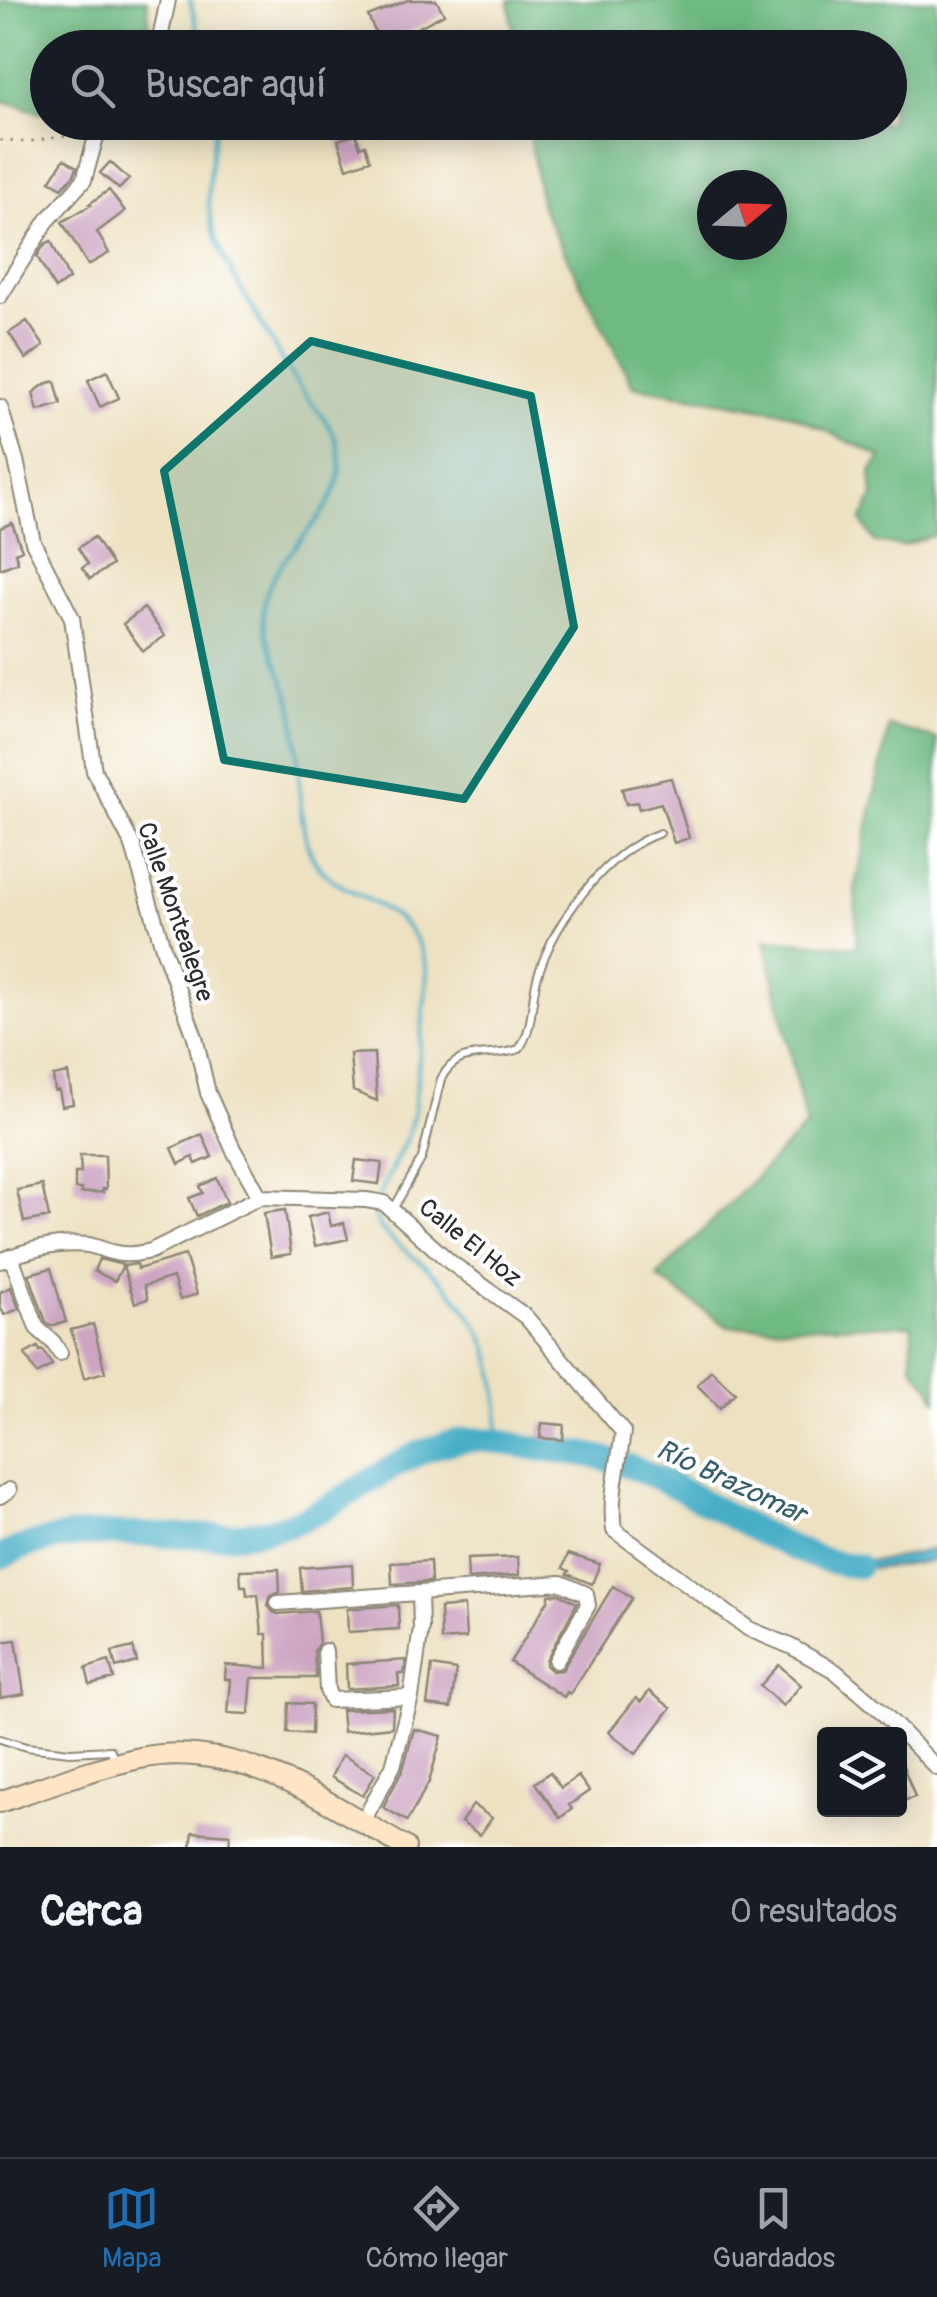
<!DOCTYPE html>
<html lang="es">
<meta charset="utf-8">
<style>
:root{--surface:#171b24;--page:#242831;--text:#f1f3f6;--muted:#9ea1a6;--line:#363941;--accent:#1f6fb2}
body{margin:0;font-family:Pangolin,sans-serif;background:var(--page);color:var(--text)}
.controls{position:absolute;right:30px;bottom:30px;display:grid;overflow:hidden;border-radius:10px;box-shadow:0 5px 25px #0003}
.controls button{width:90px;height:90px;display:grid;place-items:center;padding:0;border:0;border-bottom:2px solid var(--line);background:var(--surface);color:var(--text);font:50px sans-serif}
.compass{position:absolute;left:697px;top:170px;width:90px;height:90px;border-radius:50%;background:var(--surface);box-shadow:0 5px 25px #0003;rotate:71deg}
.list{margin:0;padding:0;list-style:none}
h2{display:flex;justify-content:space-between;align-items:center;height:130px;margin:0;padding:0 40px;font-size:42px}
h2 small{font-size:32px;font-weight:400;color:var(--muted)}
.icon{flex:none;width:55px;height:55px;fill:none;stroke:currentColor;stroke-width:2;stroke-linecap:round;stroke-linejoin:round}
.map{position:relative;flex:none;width:937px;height:1847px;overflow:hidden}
.search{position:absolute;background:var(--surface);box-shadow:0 5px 25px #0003;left:30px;right:30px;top:30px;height:110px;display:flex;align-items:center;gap:25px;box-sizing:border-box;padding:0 35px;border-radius:55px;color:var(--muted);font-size:38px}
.sheet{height:310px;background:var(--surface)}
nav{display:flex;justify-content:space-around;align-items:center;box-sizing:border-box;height:140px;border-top:2px solid var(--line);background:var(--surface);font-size:28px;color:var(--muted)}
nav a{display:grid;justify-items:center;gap:5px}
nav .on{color:var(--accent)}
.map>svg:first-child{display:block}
.forest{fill:#6eba82;stroke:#4c7256;stroke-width:2.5;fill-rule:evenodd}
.water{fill:#47aec6;stroke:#396c78;stroke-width:2.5}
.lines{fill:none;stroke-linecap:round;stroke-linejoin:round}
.stream{stroke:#47aec6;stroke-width:4}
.river{stroke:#47aec6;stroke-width:25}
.building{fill:#cda5c2}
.lane-casing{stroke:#8c8676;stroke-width:10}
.street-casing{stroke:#8c8676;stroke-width:18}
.secondary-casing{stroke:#8c8676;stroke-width:24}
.path{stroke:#8c8676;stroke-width:2.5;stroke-dasharray:2.5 8;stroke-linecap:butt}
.lane{stroke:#fff;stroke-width:6}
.street{stroke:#fff;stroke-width:14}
.secondary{stroke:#fde5c5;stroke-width:20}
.marked{fill:#0f766e;fill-opacity:0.2;stroke:#0f766e;stroke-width:8;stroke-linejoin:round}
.labels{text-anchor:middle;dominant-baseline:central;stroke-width:8;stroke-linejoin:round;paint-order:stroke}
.street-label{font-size:25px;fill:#2b2b2b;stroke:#fff}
.water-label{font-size:28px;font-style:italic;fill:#365f69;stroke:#fff}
</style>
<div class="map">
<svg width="937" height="1847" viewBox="0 0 937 1847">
<rect width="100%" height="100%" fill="#fff"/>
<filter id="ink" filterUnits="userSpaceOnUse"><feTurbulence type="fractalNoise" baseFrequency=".01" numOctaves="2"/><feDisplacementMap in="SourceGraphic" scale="20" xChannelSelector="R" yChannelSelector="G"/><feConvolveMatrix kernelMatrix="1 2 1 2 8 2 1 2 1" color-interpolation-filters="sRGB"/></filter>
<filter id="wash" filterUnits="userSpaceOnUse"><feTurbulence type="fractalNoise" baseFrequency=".0048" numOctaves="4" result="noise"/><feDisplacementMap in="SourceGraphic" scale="40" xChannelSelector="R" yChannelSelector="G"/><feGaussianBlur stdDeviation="2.25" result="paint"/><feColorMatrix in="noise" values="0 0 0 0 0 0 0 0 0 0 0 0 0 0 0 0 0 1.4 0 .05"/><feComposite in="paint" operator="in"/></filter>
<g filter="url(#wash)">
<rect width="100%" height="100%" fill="#ede1c1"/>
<path class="forest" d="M0 0H147L150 30 133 47 48 48 47 114 0 100Z
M509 0H937V534L903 546 875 542 861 521 873 497 871 472 881 457 789 413 633 386 541 206 528 123 890 122V48L515 47ZM772 185V245H712V185Z
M889 726 937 739V1402L931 1388 912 1366V1325L728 1327 657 1277 806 1126 765 939 857 947 855 887Z"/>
<path class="water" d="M937 1548V1558L935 1560C893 1567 870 1573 828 1562L887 1560Z"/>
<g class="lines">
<path class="stream" d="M190 0 202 48
M216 122C213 150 207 178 209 206 211 245 238 282 257 316 270 338 281 360 295 381 310 403 335 425 339 451 351 514 272 548 264 604 259 635 282 669 290 698 304 747 293 801 309 849 328 906 420 892 427 976L414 1111 408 1135 379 1196
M376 1205V1220L382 1230C398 1247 418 1259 435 1275 491 1327 500 1366 498 1441"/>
<path class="river" d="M0 1557C90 1512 183 1551 276 1528 343 1512 391 1452 459 1441 486 1437 508 1444 534 1448 557 1451 580 1452 602 1458 658 1472 708 1506 759 1532 791 1548 822 1564 858 1566"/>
</g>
<g id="blocks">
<path class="building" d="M408 0H436L444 14 400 37 405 48H359L378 38 368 16Z
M356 134 360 147 365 145 370 160 347 168 338 140Z
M64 159 77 167 74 175 62 188 50 181Z
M110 162 129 179 119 189 100 173Z
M109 190 125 211 97 232 109 253 88 265 62 222 91 205 89 204Z
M51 241 69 279 55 289 37 256 45 244Z
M27 321 44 346 26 359 9 333Z
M107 371 119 398 100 407 88 380Z
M55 381 61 404 38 411 33 393 45 384Z
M12 523 22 550 15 553 18 562 0 569V528Z
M94 537 112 565 90 579 82 568 88 564 78 548Z
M144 608 165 636 143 651 123 624Z
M671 778 689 838 674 843 661 803 639 809 637 802 626 804 622 789Z
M374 1053 377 1101 353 1091 350 1054Z
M68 1073 73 1104 62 1106 59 1090 55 1091 53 1076Z
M202 1134 212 1157 196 1164 193 1157 179 1164 172 1148Z
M80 1155H105L106 1189H102L103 1192 81 1193V1189H75V1173H81Z
M356 1160 382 1163 379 1184 353 1181Z
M217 1178 227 1202 197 1216 189 1198 203 1193 200 1186Z
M42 1185 49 1217 24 1222 17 1190Z
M285 1210 291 1254 271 1257 264 1213Z
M328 1212 331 1226 344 1223 348 1239 315 1246 308 1217Z
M185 1255 197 1294 180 1300 173 1277 144 1286 148 1299 135 1303 123 1266 137 1264 138 1269Z
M99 1259 123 1265 115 1281 94 1271Z
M51 1268 66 1322 51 1326 46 1322 29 1274Z
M11 1287 19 1309 4 1315 0 1305V1292Z
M93 1324 105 1372 84 1378 71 1330Z
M38 1347 40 1351 43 1350 52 1365 37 1374 25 1354Z
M711 1370 735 1393 720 1408 697 1385Z
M542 1423 564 1425 563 1440 540 1438Z
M568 1554 600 1564 592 1584 567 1574 569 1571 563 1568Z
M518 1557 519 1575 468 1579 467 1559Z
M430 1561 431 1582 392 1584 391 1563Z
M352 1564 353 1587 302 1591 300 1568Z
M279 1569 280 1592 271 1595 268 1605 273 1612 278 1614 316 1611 319 1643 314 1651 316 1678H252L249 1714 228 1713 231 1680 225 1679 226 1665 268 1668 267 1634H262L258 1594 247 1595 246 1586H241L240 1570Z
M613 1586 632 1598 570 1694 567 1692 564 1697 510 1662 549 1599V1595L559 1594 577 1603 546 1660V1665L552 1671 562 1670Z
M398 1605 399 1629 348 1632 347 1609Z
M464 1606 466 1638 441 1640 440 1608Z
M16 1640 24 1694 0 1698V1642Z
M133 1647 137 1662 116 1668 112 1652Z
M406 1660 404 1674H398L399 1686 347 1689 346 1664Z
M109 1661 114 1679 90 1685 86 1668Z
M779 1665 801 1685 783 1706 760 1686Z
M432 1666 456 1670 451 1708 427 1705Z
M649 1691 671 1708 636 1754 609 1732 636 1698 641 1702Z
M289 1703 312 1704 311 1734 287 1732Z
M393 1708 392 1727 343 1732 341 1710Z
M414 1729 442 1736 429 1782 407 1821 383 1807 403 1769Z
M342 1755 375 1774 363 1796 331 1777Z
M900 1758 915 1797 900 1802Z
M550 1772 561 1788 578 1776 589 1791 569 1805 572 1809 560 1818 535 1783Z
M473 1805 492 1818 480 1835 461 1822Z
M193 1832 230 1835 229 1847H191Z"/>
</g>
</g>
<g filter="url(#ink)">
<use href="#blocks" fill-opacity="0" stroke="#8c8676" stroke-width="2.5"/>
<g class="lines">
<g class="lane-casing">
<path id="lane" d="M394 1208 422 1158 441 1079C459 1044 491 1060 519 1049 535 1026 530 1000 538 975 555 921 605 852 660 833
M0 1739 26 1747 70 1752 111 1750 114 1761"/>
</g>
<g class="street-casing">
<path id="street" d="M158 48 168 0
M0 296 47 221 84 180 96 137 107 122
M0 407 16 460 33 542 72 618 94 771 133 846 164 951 195 1037 208 1093 233 1149 260 1197
M11 1256 37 1328 53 1342 60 1353
M0 1261C27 1250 58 1242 88 1245 95 1246 103 1250 111 1252 125 1256 137 1254 151 1251L260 1197 366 1200 384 1203 450 1262 526 1317 623 1432C619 1464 609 1498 614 1530L749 1629 790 1646 835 1671 880 1710 937 1768
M0 1496 9 1490
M278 1603 561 1583 586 1594 588 1605 556 1661
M325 1651 327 1690 331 1700 411 1697
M362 1823 393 1766 411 1697 421 1628 420 1593"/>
</g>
<g class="secondary-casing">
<path id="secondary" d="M0 1802C46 1786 93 1768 140 1758 238 1738 324 1801 405 1847"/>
</g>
<path class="path" d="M0 140 24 142 82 134"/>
<use href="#lane" class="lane"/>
<use href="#street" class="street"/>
<use href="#secondary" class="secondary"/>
</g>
</g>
<path class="marked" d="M311 341 531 396 574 627 464 799 224 760 164 471Z"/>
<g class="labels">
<g class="street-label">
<text transform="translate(175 912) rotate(71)">Calle Montealegre</text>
<text transform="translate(470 1243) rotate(39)">Calle El Hoz</text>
</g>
<g class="water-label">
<text transform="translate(731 1482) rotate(25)">Río Brazomar</text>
</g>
</g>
</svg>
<div class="controls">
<button><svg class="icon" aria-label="layers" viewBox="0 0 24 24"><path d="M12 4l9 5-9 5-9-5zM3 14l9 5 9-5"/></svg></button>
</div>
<svg class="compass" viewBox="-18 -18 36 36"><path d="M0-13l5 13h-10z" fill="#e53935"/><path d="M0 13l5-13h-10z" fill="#9ea1a6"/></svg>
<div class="search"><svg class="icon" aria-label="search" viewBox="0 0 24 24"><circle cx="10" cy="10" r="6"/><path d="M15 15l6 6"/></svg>Buscar aquí</div>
</div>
<section class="sheet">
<h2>Cerca<small>0 resultados</small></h2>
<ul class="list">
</ul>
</section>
<nav>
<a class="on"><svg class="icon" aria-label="map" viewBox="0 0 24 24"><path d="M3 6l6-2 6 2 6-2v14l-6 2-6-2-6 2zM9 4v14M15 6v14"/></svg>Mapa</a>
<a><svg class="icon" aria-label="directions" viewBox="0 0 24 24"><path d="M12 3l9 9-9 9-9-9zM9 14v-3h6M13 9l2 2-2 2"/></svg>Cómo llegar</a>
<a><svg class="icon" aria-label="saved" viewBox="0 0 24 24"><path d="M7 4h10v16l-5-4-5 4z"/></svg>Guardados</a>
</nav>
